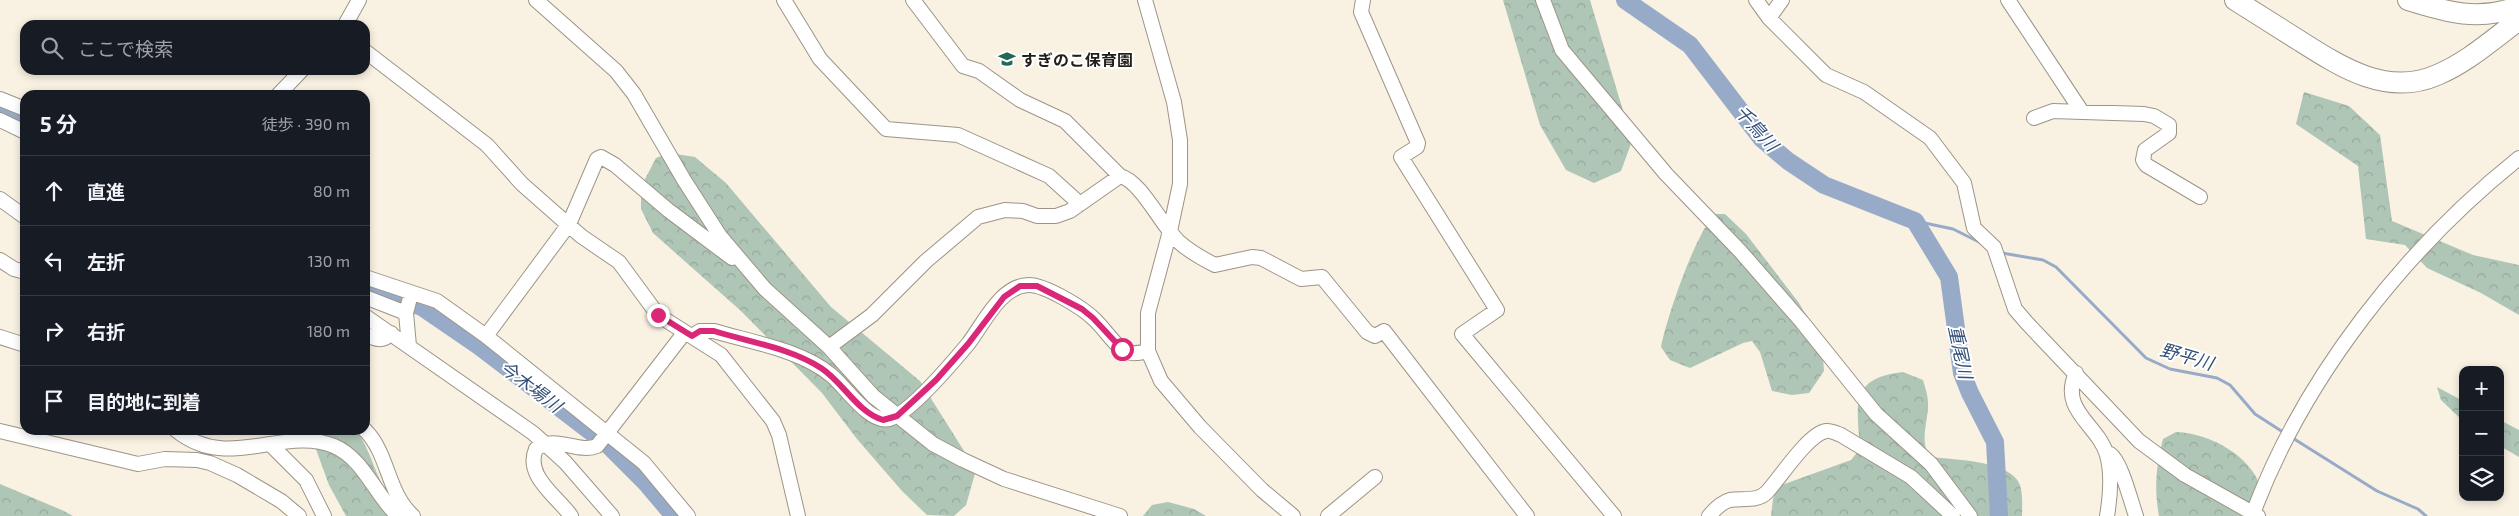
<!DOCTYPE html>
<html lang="ja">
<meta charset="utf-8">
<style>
:root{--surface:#171b24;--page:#242831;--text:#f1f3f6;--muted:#9ea1a6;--line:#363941}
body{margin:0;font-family:"Exo 2","Noto Sans JP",sans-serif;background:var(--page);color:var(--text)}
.controls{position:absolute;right:15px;bottom:15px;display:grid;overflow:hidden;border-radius:10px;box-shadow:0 2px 8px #0003}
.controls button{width:45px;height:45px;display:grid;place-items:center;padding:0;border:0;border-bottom:1px solid var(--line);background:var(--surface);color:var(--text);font:25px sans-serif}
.stop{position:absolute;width:15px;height:15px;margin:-11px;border:4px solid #db2777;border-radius:50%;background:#fff}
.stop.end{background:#db2777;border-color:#fff;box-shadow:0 1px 5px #0008}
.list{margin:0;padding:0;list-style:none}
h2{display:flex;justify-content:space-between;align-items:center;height:65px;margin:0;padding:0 20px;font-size:21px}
h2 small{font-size:16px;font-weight:400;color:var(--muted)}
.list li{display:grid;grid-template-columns:32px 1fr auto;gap:15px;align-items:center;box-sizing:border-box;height:70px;padding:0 20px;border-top:1px solid var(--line)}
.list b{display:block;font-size:19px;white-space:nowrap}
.list em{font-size:16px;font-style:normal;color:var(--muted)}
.icon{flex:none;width:28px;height:28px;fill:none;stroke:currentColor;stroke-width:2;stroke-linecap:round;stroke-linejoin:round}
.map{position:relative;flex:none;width:2519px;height:516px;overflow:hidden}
.search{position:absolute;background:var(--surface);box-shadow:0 2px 8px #0003;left:20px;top:20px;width:350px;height:55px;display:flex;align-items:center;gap:12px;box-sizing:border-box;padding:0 18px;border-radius:15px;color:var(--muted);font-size:19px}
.panel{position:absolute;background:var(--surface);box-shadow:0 2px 8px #0003;left:20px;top:90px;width:350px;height:345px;border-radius:15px}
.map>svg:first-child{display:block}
.forest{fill:url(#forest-crowns)}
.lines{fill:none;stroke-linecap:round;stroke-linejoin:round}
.stream{stroke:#97abc8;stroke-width:3}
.river{stroke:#97abc8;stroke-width:18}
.minor-casing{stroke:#9c9587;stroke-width:16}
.highway-casing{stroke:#9c9587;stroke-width:22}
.minor{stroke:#fff;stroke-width:14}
.highway{stroke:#fff;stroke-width:20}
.route{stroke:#db2777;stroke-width:6}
.labels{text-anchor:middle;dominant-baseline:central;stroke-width:4;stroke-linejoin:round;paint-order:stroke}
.poi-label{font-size:16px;font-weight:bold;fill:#221f19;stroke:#fff;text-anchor:start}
.water-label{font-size:18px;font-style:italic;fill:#335079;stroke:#fff}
</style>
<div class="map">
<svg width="2519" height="516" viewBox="0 0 2519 516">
<defs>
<pattern id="forest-crowns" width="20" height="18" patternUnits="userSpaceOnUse" patternTransform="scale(1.25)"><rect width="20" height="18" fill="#afc5b6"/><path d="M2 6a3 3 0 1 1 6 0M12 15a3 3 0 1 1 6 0" fill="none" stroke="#96a99c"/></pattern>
</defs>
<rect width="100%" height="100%" fill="#f9f1e2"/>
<path class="forest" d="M1503 0H1590L1632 141 1621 171 1594 183 1566 170 1540 125Z
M2304 92 2349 106 2380 135 2392 221 2473 255 2519 265V315L2481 293 2427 268 2405 245 2366 239 2358 166 2296 124Z
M669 153 695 157 726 183 831 307 920 381 976 470 966 505 954 516 927 515 902 491 857 439 822 393 741 311 653 233 641 209V187L656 158Z
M1715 214H1725L1746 234 1799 303 1822 343 1824 371 1809 393 1792 395 1772 391 1760 352 1752 341 1743 343 1690 368 1670 360 1661 347C1667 317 1695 234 1715 214Z
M1903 372 1923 380C1925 387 1928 395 1928 403 1929 419 1918 443 1931 457 1954 460 2011 460 2020 485 2023 495 2022 506 2022 516H1771L1773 499 1779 486 1851 460 1860 449C1857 405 1849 378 1903 372Z
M2437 387 2463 401V421L2441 400Z
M2500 420 2519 430V457L2500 446Z
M296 430H356C377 459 376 494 409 516H346L329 485 313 441Z
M2176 432C2208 433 2252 455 2261 489 2263 497 2260 508 2260 516H2159C2154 489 2156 466 2163 439Z
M0 484 64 511 73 516H0Z
M1168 502 1194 509 1206 516H1143L1152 505Z"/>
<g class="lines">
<path class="stream" d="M1915 221 1953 229 1979 242
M2002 253 2043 260 2056 267 2146 358 2170 369 2217 378 2230 385 2255 414 2286 434
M2291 437 2377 491 2418 509 2426 516"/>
<path class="river" d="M1625 0 1690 45 1762 139 1788 161 1824 185 1915 221 1949 277 1962 373 1970 393 1995 442 1999 516
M0 111 25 122
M365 288 422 307 479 346 607 444 646 483 674 516"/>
<g class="minor-casing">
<path id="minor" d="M536 0 616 71 634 94 684 180 720 236 765 289 829 347 873 396 933 444 963 460 1004 479 1120 516
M784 0 820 59 886 129 958 135 1049 176 1080 204
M913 0 963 66 979 71 1020 100 1065 121 1120 176C1141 181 1161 225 1179 242 1189 251 1203 259 1215 265L1252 257 1261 258 1301 279 1322 277 1367 332 1375 336 1384 331 1527 516
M1145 0 1174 102 1180 140V184L1170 231 1148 313V351L1161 381 1200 427 1262 490 1293 516
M1363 0 1361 12 1418 143 1417 147 1401 157 1497 310 1462 334 1614 516
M1543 0 1562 50 1666 174 1740 251 1802 322 1876 414 1931 464 1970 516
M1756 0 1769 18 1826 75 1864 92 1930 138 1964 183 1974 228 1994 247 2015 309 2027 323 2139 441 2185 475 2258 516
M2008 0 2082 112
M1769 18 1782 0
M345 25 359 0
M365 51 487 145 522 184 581 236 619 262 658 315 721 355 773 421 779 435 798 516
M278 95 302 70
M0 99 25 109
M2034 118 2053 111 2144 114 2154 116 2169 125V133L2145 150 2143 160 2146 165 2200 197
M0 120 25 132
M0 199 25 217
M0 260 14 269 25 272
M365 277 437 301 486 336 644 463 688 516
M365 297 406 313
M365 316 533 433 565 462 612 516
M365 334C375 339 383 343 391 333
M486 336 569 224 597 159 601 157 615 165 668 210 732 258
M692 336 700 331H714C751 342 801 350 831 375 845 386 872 428 892 418 913 409 953 362 968 344 983 325 1000 286 1028 285 1044 284 1083 308 1094 319 1104 328 1112 342 1123 350 1131 355 1140 353 1148 351
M0 337 25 345
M409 346 406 313 411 294
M829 347 872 315 926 261 978 217 1005 210 1023 211 1037 216H1056L1070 211 1120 176
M2076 373C2059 411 2098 424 2107 455 2112 473 2110 498 2107 516
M176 430C228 473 284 425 334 446 364 459 375 495 398 516
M365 430C389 454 387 493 413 516
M0 431 138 464 165 459 197 460 210 463 237 475 281 501 299 516
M271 445 306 480 324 516
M2110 454C2121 461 2131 502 2136 516
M571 516C558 497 524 476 536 449 555 434 578 454 597 446L685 332
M1328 516 1375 477
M1709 516C1714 510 1722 502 1730 500 1742 498 1758 502 1767 492 1780 478 1808 434 1826 431 1830 430 1836 433 1841 435L1911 477 1953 516
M2252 516C2303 378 2405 249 2519 158"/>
</g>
<g class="highway-casing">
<path id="highway" d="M2235 0C2257 14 2278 27 2300 41 2341 67 2387 97 2437 75 2468 62 2493 39 2519 20
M2408 0C2446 12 2480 22 2519 6"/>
</g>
<use href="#minor" class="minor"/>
<use href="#highway" class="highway"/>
</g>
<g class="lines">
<path class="route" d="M658 315 692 336 700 331H714C749 342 790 348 821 368 843 382 857 412 883 420L897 416 936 380 968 344 1004 297 1020 286H1037L1082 309 1093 318 1122 349"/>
</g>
<defs>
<g id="school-bare" transform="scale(1.35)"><path d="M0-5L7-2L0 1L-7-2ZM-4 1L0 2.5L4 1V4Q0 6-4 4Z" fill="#236758" stroke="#fff" stroke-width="2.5" paint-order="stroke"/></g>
</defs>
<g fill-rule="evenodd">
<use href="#school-bare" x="1007" y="59"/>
</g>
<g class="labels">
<g class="poi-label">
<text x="1021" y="59">すぎのこ保育園</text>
</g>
<g class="water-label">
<text transform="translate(1757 128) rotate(48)">千鳥川</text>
<text transform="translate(1961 352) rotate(78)">重尾川</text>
<text transform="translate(2187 356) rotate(16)">野平川</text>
<text transform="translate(531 386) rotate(37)">今木場川</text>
</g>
</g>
</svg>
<div class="controls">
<button>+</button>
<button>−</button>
<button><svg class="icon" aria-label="layers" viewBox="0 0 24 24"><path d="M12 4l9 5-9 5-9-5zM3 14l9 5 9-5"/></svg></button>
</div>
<div class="stop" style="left:1122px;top:349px"></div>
<div class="stop end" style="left:658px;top:315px"></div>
<div class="search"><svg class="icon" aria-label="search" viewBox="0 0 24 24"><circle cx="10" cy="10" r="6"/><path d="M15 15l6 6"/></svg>ここで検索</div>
<section class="panel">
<h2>5 分<small>徒歩 · 390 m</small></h2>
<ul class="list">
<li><svg class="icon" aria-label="ahead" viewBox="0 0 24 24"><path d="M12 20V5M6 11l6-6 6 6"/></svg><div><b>直進</b></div><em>80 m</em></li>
<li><svg class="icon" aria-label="left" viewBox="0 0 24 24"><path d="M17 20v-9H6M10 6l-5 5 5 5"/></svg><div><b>左折</b></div><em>130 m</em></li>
<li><svg class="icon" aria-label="right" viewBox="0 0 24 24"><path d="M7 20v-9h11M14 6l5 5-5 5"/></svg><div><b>右折</b></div><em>180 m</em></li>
<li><svg class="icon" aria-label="arrive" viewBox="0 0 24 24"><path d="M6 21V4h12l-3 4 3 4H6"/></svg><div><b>目的地に到着</b></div></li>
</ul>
</section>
</div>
